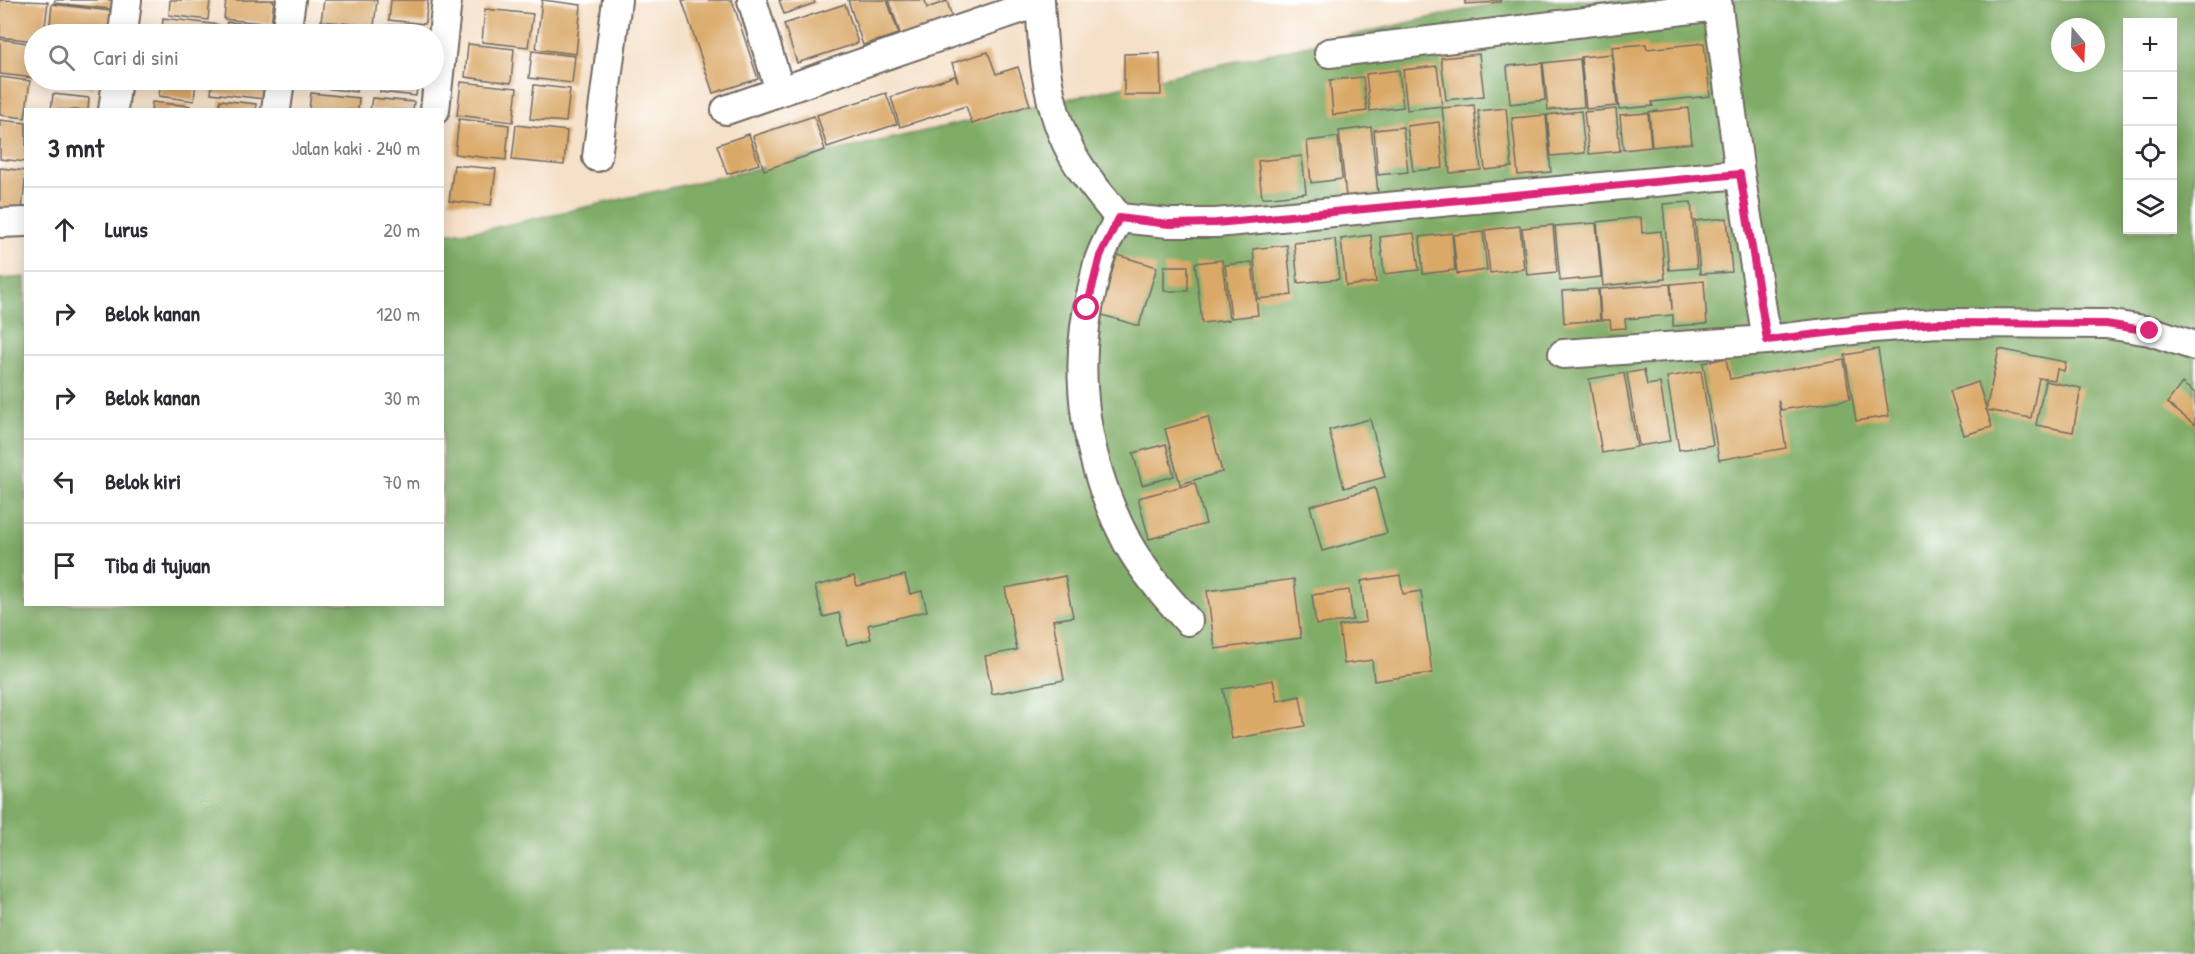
<!DOCTYPE html>
<html lang="id">
<meta charset="utf-8">
<style>
:root{--surface:#fff;--page:#f2f2f3;--text:#2b2b33;--muted:#7c7c81;--line:#e1e1e2}
body{margin:0;font-family:"Patrick Hand",sans-serif;background:var(--page);color:var(--text)}
.controls{position:absolute;right:18px;top:18px;display:grid;overflow:hidden;border-radius:0px;box-shadow:0 3px 15px #0003}
.controls button{width:54px;height:54px;display:grid;place-items:center;padding:0;border:0;border-bottom:2px solid var(--line);background:var(--surface);color:var(--text);font:30px sans-serif}
.compass{position:absolute;left:2051px;top:18px;width:54px;height:54px;border-radius:50%;background:var(--surface);box-shadow:0 3px 15px #0003;rotate:161deg}
.stop{position:absolute;width:18px;height:18px;margin:-14px;border:4px solid #db2777;border-radius:50%;background:#fff}
.stop.end{background:#db2777;border-color:#fff;box-shadow:0 2px 6px #0008}
.list{margin:0;padding:0;list-style:none}
h2{display:flex;justify-content:space-between;align-items:center;height:78px;margin:0;padding:0 24px;font-size:26px}
h2 small{font-size:20px;font-weight:400;color:var(--muted)}
.list li{display:grid;grid-template-columns:39px 1fr auto;gap:18px;align-items:center;box-sizing:border-box;height:84px;padding:0 24px;border-top:2px solid var(--line)}
.list b{display:block;font-size:22px;white-space:nowrap}
.list em{font-size:20px;font-style:normal;color:var(--muted)}
.icon{flex:none;width:33px;height:33px;fill:none;stroke:currentColor;stroke-width:2;stroke-linecap:round;stroke-linejoin:round}
.map{position:relative;flex:none;width:2195px;height:954px;overflow:hidden}
.search{position:absolute;background:var(--surface);box-shadow:0 3px 15px #0003;left:24px;top:24px;width:420px;height:66px;display:flex;align-items:center;gap:15px;box-sizing:border-box;padding:0 21px;border-radius:33px;color:var(--muted);font-size:22px}
.panel{position:absolute;background:var(--surface);box-shadow:0 3px 15px #0003;left:24px;top:108px;width:420px;height:498px;border-radius:0px}
.map>svg:first-child{display:block}
.forest{fill:#7fac66;stroke:#556c48;stroke-width:1.5;fill-rule:evenodd}
.building{fill:#daa967}
.lines{fill:none;stroke-linecap:round;stroke-linejoin:round}
.street-casing{stroke:#726a62;stroke-width:32}
.street{stroke:#fff;stroke-width:28}
.route{stroke:#db2777;stroke-width:8}
</style>
<div class="map">
<svg width="2195" height="954" viewBox="0 0 2195 954">
<rect width="100%" height="100%" fill="#fff"/>
<filter id="ink" filterUnits="userSpaceOnUse"><feTurbulence type="fractalNoise" baseFrequency=".0167" numOctaves="2"/><feDisplacementMap in="SourceGraphic" scale="12" xChannelSelector="R" yChannelSelector="G"/><feConvolveMatrix kernelMatrix="1 2 1 2 8 2 1 2 1" color-interpolation-filters="sRGB"/></filter>
<filter id="wash" filterUnits="userSpaceOnUse"><feTurbulence type="fractalNoise" baseFrequency=".008" numOctaves="4" result="noise"/><feDisplacementMap in="SourceGraphic" scale="24" xChannelSelector="R" yChannelSelector="G"/><feGaussianBlur stdDeviation="1.35" result="paint"/><feColorMatrix in="noise" values="0 0 0 0 0 0 0 0 0 0 0 0 0 0 0 0 0 1.4 0 .05"/><feComposite in="paint" operator="in"/></filter>
<g filter="url(#wash)">
<rect width="100%" height="100%" fill="#f5e0c8"/>
<path class="forest" d="M1509 0H2195V954H0V279L25 277 26 604H442L443 234 488 229ZM2128 22H2172V230H2128ZM2060 27H2096V63H2060Z"/>
<g id="blocks">
<path class="building" d="M0 0 48 2 44 34H34V41L0 37Z
M55 0H121L120 10 54 3Z
M170 0H210L208 20 169 15Z
M226 0H274L271 24 224 19Z
M324 0H377L374 26 321 21Z
M391 0H428L425 24 389 20Z
M542 0 581 5 576 54 536 49Z
M682 0H732L758 79 713 93Z
M779 0H814L815 3 784 14Z
M848 0H887L899 34 863 45Z
M889 0H925L927 8 947 1 953 21 901 37Z
M1465 0H1501V2L1465 4Z
M52 4 119 12 116 34H49Z
M845 4 858 43 797 63 784 24Z
M485 9 533 14 528 47 482 42Z
M163 18 220 25 218 34H162Z
M227 22 272 27 271 34H226Z
M320 24 363 30V34H319Z
M390 25 423 29 422 34H389Z
M0 39 34 44V78L0 74Z
M1704 43 1710 96 1652 102 1653 106 1619 109 1612 47 1646 44 1647 49Z
M468 44 514 49 511 83 465 77Z
M532 51 575 56 572 83 529 78Z
M988 52 996 74 1018 67 1030 105 972 124 966 106 900 127 891 97 955 76 958 82 952 63Z
M1160 53 1161 95H1124V54Z
M1479 54 1484 96 1446 100 1441 58Z
M1612 54 1617 106 1586 109 1581 57Z
M1580 59 1584 107 1548 110 1543 63Z
M1542 63 1545 100 1510 104 1507 66Z
M1437 66 1442 106 1407 110 1403 70Z
M1399 70 1403 107 1370 111 1366 74Z
M0 77 30 81 25 118 0 115Z
M1363 77 1367 111 1333 115 1330 80Z
M47 80H95L94 88 46 82Z
M161 80H196L194 101 159 96Z
M213 80H276L274 100 211 93Z
M316 80H357L356 92 315 87Z
M382 80H418L416 96 380 92Z
M461 82 517 88 513 122 457 115Z
M534 85 570 89 566 122 530 119Z
M311 93 359 98 358 110H309Z
M886 93 897 124 827 147 817 115Z
M53 94 89 98 88 110H51Z
M372 98 414 102 413 110H370Z
M220 100 256 104V110H219Z
M152 102 190 106V110H151Z
M1474 105 1481 170 1450 173 1442 108Z
M1506 108 1512 167 1485 170 1478 111Z
M1688 108 1692 143 1652 147 1649 112Z
M1616 109 1620 151 1589 154 1584 112Z
M1581 111 1585 153 1551 156 1547 115Z
M1648 113 1651 147 1623 150 1620 115Z
M1546 115 1551 172 1518 175 1512 118Z
M814 116 825 150 764 170 753 136Z
M459 119 509 125 506 160 455 154Z
M0 120 26 123V162L0 159Z
M1439 122 1443 168 1413 171 1407 126Z
M516 125 567 131 564 165 512 160Z
M1371 127 1378 193 1346 197 1339 131Z
M1403 127 1408 172 1378 175 1374 130Z
M749 134 759 164 727 174 717 145Z
M1338 137 1342 179 1311 183 1307 141Z
M1302 156 1306 193 1262 198 1258 161Z
M454 165 496 169 491 205 449 201Z
M0 168 26 171 22 210 0 207Z
M1691 202 1697 268 1669 270 1663 204Z
M1641 217 1642 233 1661 231 1665 279 1603 286 1597 222Z
M1727 218 1732 272 1700 274 1695 221Z
M1596 223 1601 277 1560 281 1555 226Z
M1553 225 1557 272 1527 275 1522 228Z
M1520 226 1524 269 1490 273 1485 230Z
M1483 232 1487 270 1457 274 1453 235Z
M1414 233 1419 270 1384 274 1380 237Z
M1452 233 1455 270 1423 274 1420 237Z
M1371 235 1376 282 1346 286 1341 239Z
M1335 239 1339 279 1298 283 1294 243Z
M1287 245 1292 295 1258 299 1253 249Z
M1117 255 1157 267 1139 326 1099 314Z
M1222 260 1229 320 1202 323 1195 263Z
M1252 262 1258 315 1231 318 1225 265Z
M1164 266H1188V291H1164Z
M1704 281 1707 324 1673 326V315L1625 319 1626 328 1611 329 1610 320H1601L1599 289 1670 284 1672 310 1671 284Z
M1598 289 1600 320 1564 323 1562 291Z
M1878 349 1889 416 1856 421 1845 355Z
M1999 349 2066 362 2064 371 2057 369 2055 380 2039 378 2031 418 1986 410Z
M1726 358 1730 379 1844 360 1850 399 1781 410 1778 400 1786 448 1719 460 1703 363Z
M1644 370 1647 385 1660 383 1670 441 1639 446 1627 373Z
M1701 371 1713 445 1679 450 1667 377Z
M1624 373 1637 447 1602 453 1589 379Z
M2045 381 2081 388 2073 432 2036 425Z
M1978 382 1992 427 1964 435 1950 391Z
M2182 383 2195 393V425L2167 403Z
M1208 417 1222 472 1180 484 1165 429Z
M1370 419 1385 477 1344 488 1329 430Z
M1166 444 1174 476 1142 485 1133 453Z
M1195 483 1206 524 1149 539 1138 498Z
M1375 488 1387 533 1322 551 1310 506Z
M905 575 910 594 922 591 927 611 868 625 871 639 847 645 839 613 823 617 815 586 854 576 857 586Z
M1400 575 1403 594 1421 591 1432 673 1374 681 1372 660 1344 664 1339 626 1366 622 1361 581Z
M1065 576 1073 617 1053 620 1064 680 992 694 985 656 1017 650 1005 588Z
M1294 579 1301 638 1215 649 1207 591Z
M1349 590 1353 620 1316 625 1312 595Z
M1273 680 1277 701 1300 696 1305 726 1232 739 1223 689Z"/>
</g>
</g>
<g filter="url(#ink)">
<use href="#blocks" fill-opacity="0" stroke="#726a62" stroke-width="1.5"/>
<g class="lines">
<g class="street-casing">
<path id="street" d="M752 0 780 91
M1040 0C1043 58 1047 120 1082 170 1093 187 1107 202 1119 218L1169 223H1216L1740 174
M1717 0 1740 174 1767 340 1861 329 1937 323 2106 324 2150 331 2195 346
M123 34 127 0
M286 34 291 0
M1329 53 1717 6
M113 110 117 80
M276 110 280 80
M435 110 447 0
M726 110 1040 2
M597 157 617 0
M1119 218C1113 230 1106 242 1101 255 1097 264 1095 276 1093 286 1070 372 1086 464 1127 542 1143 571 1166 597 1188 621
M0 223 26 222
M1563 354 1767 340"/>
</g>
<use href="#street" class="street"/>
</g>
</g>
<g class="lines" filter="url(#ink)">
<path class="route" d="M1087 308 1100 256 1119 218 1169 224 1216 223 1740 174 1767 340 1861 329 1937 323 2106 324 2150 331"/>
</g>
</svg>
<div class="controls">
<button>+</button>
<button>−</button>
<button><svg class="icon" aria-label="locate" viewBox="0 0 24 24"><circle cx="12" cy="12" r="6"/><path d="M12 2v4M12 18v4M2 12h4M18 12h4"/></svg></button>
<button><svg class="icon" aria-label="layers" viewBox="0 0 24 24"><path d="M12 4l9 5-9 5-9-5zM3 14l9 5 9-5"/></svg></button>
</div>
<svg class="compass" viewBox="-18 -18 36 36"><path d="M0-13l5 13h-10z" fill="#e53935"/><path d="M0 13l5-13h-10z" fill="#7c7c81"/></svg>
<div class="stop" style="left:1087px;top:308px"></div>
<div class="stop end" style="left:2150px;top:331px"></div>
<div class="search"><svg class="icon" aria-label="search" viewBox="0 0 24 24"><circle cx="10" cy="10" r="6"/><path d="M15 15l6 6"/></svg>Cari di sini</div>
<section class="panel">
<h2>3 mnt<small>Jalan kaki · 240 m</small></h2>
<ul class="list">
<li><svg class="icon" aria-label="ahead" viewBox="0 0 24 24"><path d="M12 20V5M6 11l6-6 6 6"/></svg><div><b>Lurus</b></div><em>20 m</em></li>
<li><svg class="icon" aria-label="right" viewBox="0 0 24 24"><path d="M7 20v-9h11M14 6l5 5-5 5"/></svg><div><b>Belok kanan</b></div><em>120 m</em></li>
<li><svg class="icon" aria-label="right" viewBox="0 0 24 24"><path d="M7 20v-9h11M14 6l5 5-5 5"/></svg><div><b>Belok kanan</b></div><em>30 m</em></li>
<li><svg class="icon" aria-label="left" viewBox="0 0 24 24"><path d="M17 20v-9H6M10 6l-5 5 5 5"/></svg><div><b>Belok kiri</b></div><em>70 m</em></li>
<li><svg class="icon" aria-label="arrive" viewBox="0 0 24 24"><path d="M6 21V4h12l-3 4 3 4H6"/></svg><div><b>Tiba di tujuan</b></div></li>
</ul>
</section>
</div>
